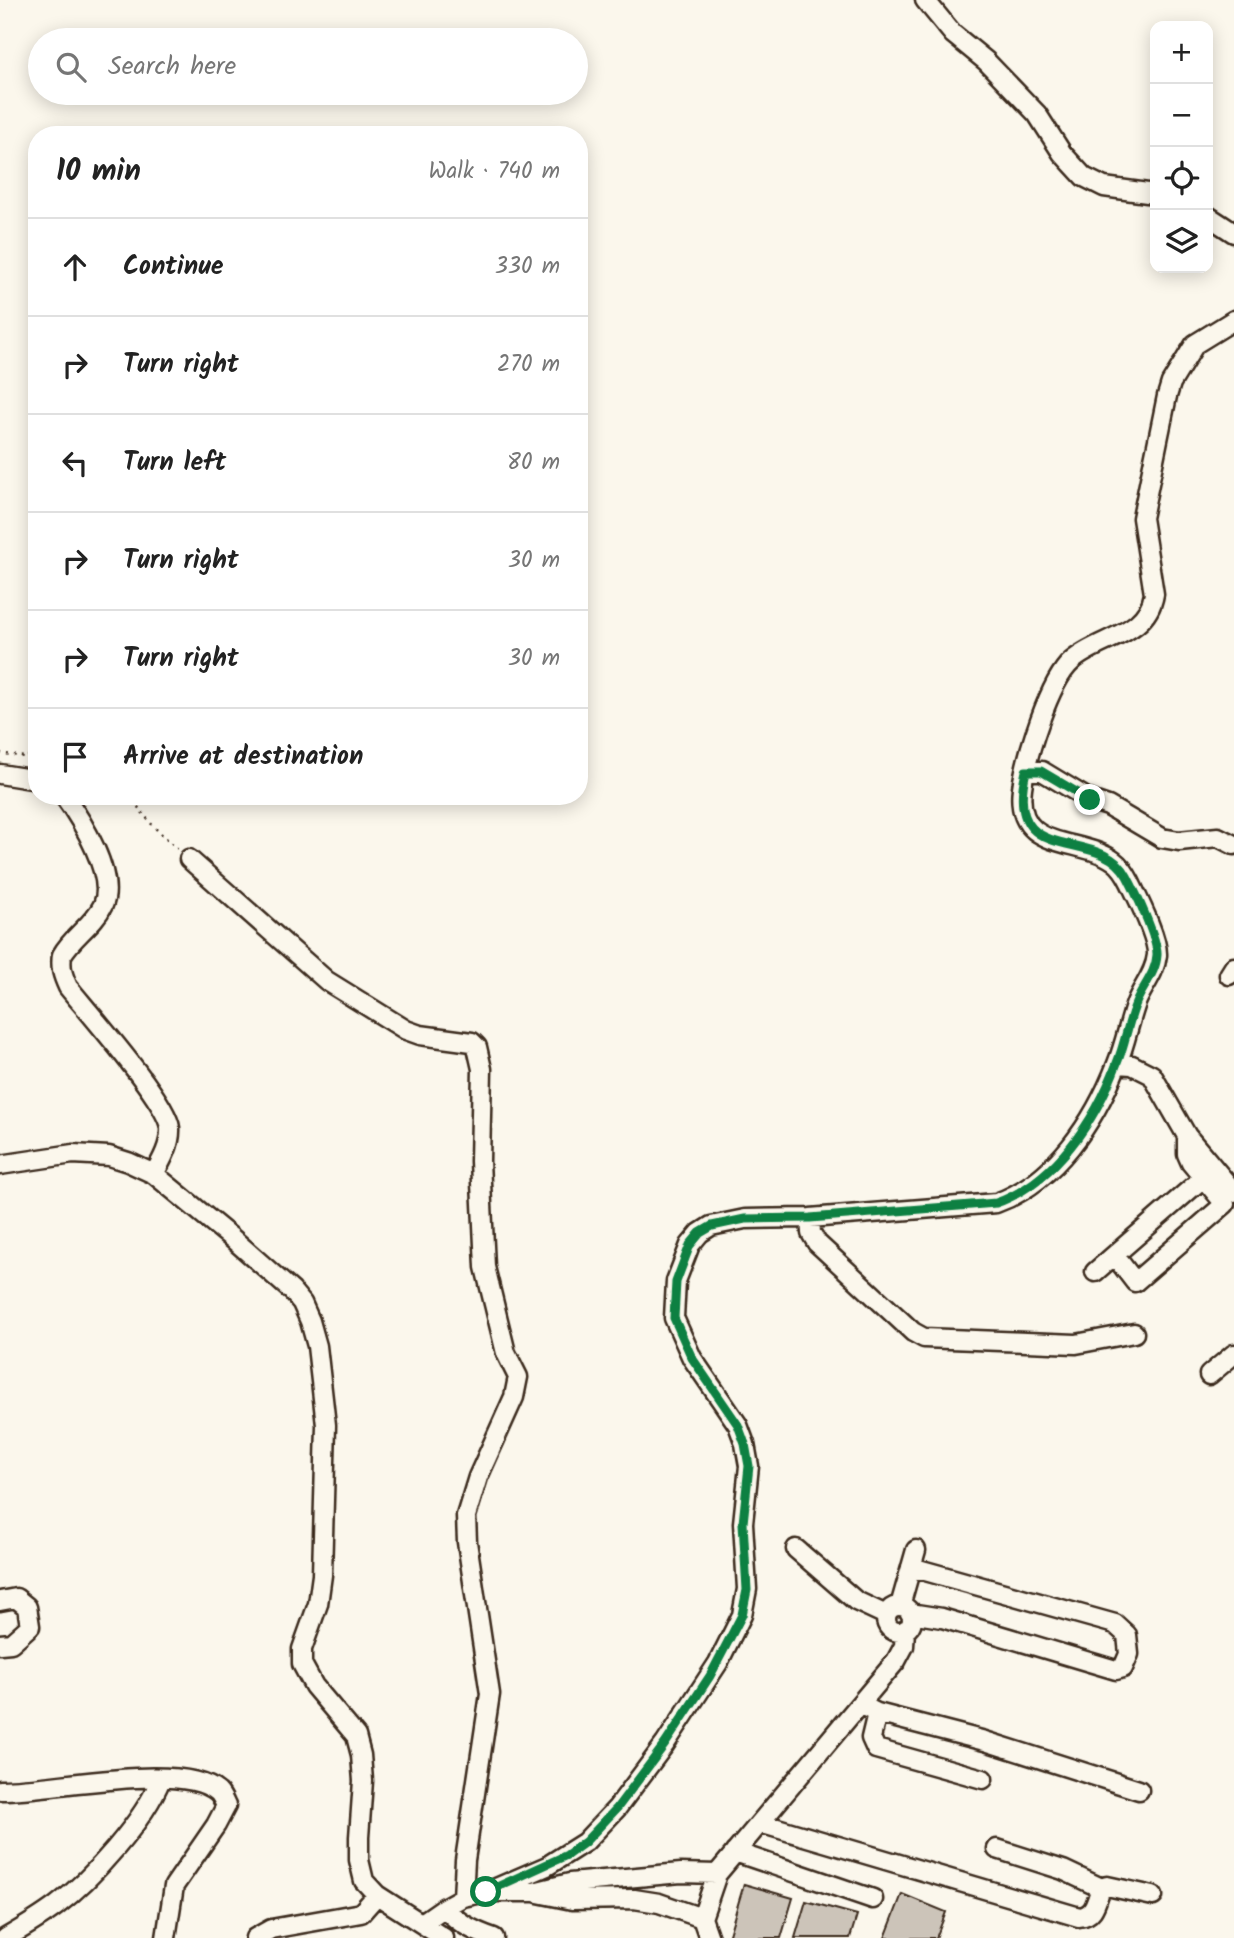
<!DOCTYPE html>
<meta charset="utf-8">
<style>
:root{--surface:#fff;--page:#f2f2f2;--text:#222;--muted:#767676;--line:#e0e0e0}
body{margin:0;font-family:Kalam,sans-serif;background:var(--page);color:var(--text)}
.controls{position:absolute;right:21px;top:21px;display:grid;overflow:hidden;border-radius:14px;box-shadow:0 4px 18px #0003}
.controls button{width:63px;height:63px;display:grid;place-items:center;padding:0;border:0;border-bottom:2px solid var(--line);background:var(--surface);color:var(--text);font:35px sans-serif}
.stop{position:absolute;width:21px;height:21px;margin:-16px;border:5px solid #0b8043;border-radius:50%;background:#fff}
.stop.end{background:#0b8043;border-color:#fff;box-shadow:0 2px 7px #0008}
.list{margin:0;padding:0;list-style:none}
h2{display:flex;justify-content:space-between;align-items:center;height:91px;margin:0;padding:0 28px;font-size:30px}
h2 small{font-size:23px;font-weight:400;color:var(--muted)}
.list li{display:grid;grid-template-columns:46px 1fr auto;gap:21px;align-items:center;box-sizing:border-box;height:98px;padding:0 28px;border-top:2px solid var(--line)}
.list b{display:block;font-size:26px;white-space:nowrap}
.list em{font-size:23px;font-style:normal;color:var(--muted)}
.icon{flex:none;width:38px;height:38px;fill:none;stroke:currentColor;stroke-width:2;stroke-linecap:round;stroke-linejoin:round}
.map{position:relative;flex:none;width:1234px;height:1938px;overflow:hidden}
.search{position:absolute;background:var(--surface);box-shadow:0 4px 18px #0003;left:28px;top:28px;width:560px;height:77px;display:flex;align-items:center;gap:18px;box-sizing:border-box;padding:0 24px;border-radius:38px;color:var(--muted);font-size:26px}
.panel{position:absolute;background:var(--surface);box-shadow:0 4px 18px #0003;left:28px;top:126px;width:560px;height:679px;border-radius:28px}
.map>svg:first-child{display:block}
.building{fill:#ccc4b9;stroke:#3b2a1e;stroke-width:2}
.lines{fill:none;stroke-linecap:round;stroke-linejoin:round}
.minor-casing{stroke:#3b2a1e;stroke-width:23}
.path{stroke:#3b2a1e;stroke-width:2.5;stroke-dasharray:2 5;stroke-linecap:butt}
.minor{stroke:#fbf7ec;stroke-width:18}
.route{stroke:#0b8043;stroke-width:9}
</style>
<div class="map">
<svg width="1234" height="1938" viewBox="0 0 1234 1938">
<rect width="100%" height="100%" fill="#fbf7ec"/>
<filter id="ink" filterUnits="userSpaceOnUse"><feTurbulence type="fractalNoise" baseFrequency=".0143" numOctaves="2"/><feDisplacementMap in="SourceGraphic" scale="14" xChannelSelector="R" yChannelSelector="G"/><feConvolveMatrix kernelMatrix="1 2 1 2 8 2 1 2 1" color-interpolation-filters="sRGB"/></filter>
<g filter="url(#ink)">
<path class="building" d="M744 1884 793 1898 781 1938H728Z
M902 1894 946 1912 936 1938H885Z
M806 1901 857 1915 850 1938H795Z"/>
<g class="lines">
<g class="minor-casing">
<path id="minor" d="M925 0 953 34 986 61 1037 114 1062 153 1084 177 1104 187 1155 194
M1208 216 1234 233
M1026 771H1042L1090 800 1108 806 1162 838 1179 841 1218 837 1234 845
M0 774 37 780
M64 796C81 819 116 876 103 905 94 924 72 937 62 955 60 968 63 976 68 987 89 1013 167 1101 170 1128 171 1144 162 1160 154 1174
M189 859 327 981 406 1030 420 1035 472 1042 477 1047 482 1069 480 1161 485 1267 506 1353 518 1377 514 1397 478 1477 466 1516 467 1542 490 1694 465 1860 463 1897
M1229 975 1234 967
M1117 1064 1132 1065 1152 1075 1187 1136 1234 1192
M0 1165 73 1154 109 1156 128 1162 154 1174 233 1239 292 1291 302 1303 310 1321 317 1346 326 1425 322 1575 318 1604 302 1649V1664L314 1686 356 1736 361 1755 363 1781 359 1837V1860L364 1881 377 1895 444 1938
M810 1218 811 1233 817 1243 913 1332 924 1338 1076 1344 1134 1333
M1115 1256 1135 1282 1225 1204 1191 1163 1187 1154V1136
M1095 1272 1203 1178
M1209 1375 1234 1354
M796 1549 856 1601 886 1615
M0 1601 16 1598 27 1607 30 1626 11 1643 0 1644
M900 1606 916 1550
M886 1619a13 13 0 1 1 26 0a13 13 0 1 1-26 0Z
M910 1613 942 1618 1116 1670 1123 1668 1129 1654 1127 1635 1115 1624 911 1567
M861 1705 877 1713 985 1741 1139 1790
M877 1713 871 1738 876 1749 983 1779
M0 1790C49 1791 182 1760 218 1792 222 1796 224 1802 226 1806L216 1825 174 1886 166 1938
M760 1823 1079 1917C1095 1916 1096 1901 1101 1888L1107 1886 1153 1896
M997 1849 1063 1870 1101 1888
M735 1852 873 1899
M491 1892H534L570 1883 681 1873 717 1874
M538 1893 572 1900 634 1899 659 1903 702 1918
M445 1907C455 1922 476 1932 494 1938
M422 1923 445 1907 463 1897 487 1892 547 1866 585 1842 617 1808 665 1744 718 1663 742 1615 747 1589 743 1523 749 1466 745 1444 738 1425 692 1358 674 1318 676 1281 690 1245 700 1233 711 1226 745 1219 810 1218 996 1203C1055 1182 1095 1121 1117 1064 1125 1044 1129 1023 1136 1003 1142 987 1155 974 1157 955 1158 938 1138 899 1130 882 1126 874 1121 866 1114 861 1080 836 1014 853 1022 788 1026 757 1049 681 1072 661 1099 637 1147 636 1154 594L1142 518 1167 396 1171 383 1195 344 1234 320
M6 1938C23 1928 40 1918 56 1906 92 1879 144 1821 161 1779
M255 1938 271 1929 361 1913 377 1895
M709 1938 702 1918 717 1874 896 1661 904 1646 905 1630"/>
</g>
<path class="path" d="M0 753 24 757 37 754
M129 796 154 827 178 849"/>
<use href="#minor" class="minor"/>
</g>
</g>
<g class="lines" filter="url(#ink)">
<path class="route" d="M486 1892 567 1855 585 1842 617 1808 665 1744 710 1676 742 1615 747 1590 743 1523 749 1466 745 1444 738 1425 692 1358 674 1318 676 1282 690 1245 700 1233 712 1226 745 1219 810 1218 996 1203C1055 1182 1096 1120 1117 1063 1125 1044 1128 1022 1136 1003 1143 986 1156 973 1157 955 1158 940 1135 891 1127 876 1099 824 1002 871 1026 771H1041L1090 800"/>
</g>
</svg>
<div class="controls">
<button>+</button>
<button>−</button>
<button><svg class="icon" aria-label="locate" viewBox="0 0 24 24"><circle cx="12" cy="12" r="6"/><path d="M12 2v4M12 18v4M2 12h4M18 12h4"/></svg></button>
<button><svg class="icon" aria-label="layers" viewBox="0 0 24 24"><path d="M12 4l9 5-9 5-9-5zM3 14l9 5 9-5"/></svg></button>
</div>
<div class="stop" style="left:486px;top:1892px"></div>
<div class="stop end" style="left:1090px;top:800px"></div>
<div class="search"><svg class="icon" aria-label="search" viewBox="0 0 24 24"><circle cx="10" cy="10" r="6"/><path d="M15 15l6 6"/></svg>Search here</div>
<section class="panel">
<h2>10 min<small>Walk · 740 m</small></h2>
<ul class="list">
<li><svg class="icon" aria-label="ahead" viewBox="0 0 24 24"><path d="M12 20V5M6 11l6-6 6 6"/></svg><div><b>Continue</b></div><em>330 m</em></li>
<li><svg class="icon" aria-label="right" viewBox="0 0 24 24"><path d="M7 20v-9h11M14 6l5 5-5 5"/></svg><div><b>Turn right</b></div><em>270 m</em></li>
<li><svg class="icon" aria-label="left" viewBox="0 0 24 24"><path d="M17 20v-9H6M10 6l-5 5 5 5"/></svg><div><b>Turn left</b></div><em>80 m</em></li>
<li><svg class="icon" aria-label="right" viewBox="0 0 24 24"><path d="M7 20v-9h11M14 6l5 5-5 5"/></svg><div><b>Turn right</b></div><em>30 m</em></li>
<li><svg class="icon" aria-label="right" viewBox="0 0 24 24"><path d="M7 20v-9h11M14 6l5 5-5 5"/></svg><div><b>Turn right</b></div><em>30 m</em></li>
<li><svg class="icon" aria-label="arrive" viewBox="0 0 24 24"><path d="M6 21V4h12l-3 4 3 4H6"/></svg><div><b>Arrive at destination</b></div></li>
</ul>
</section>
</div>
